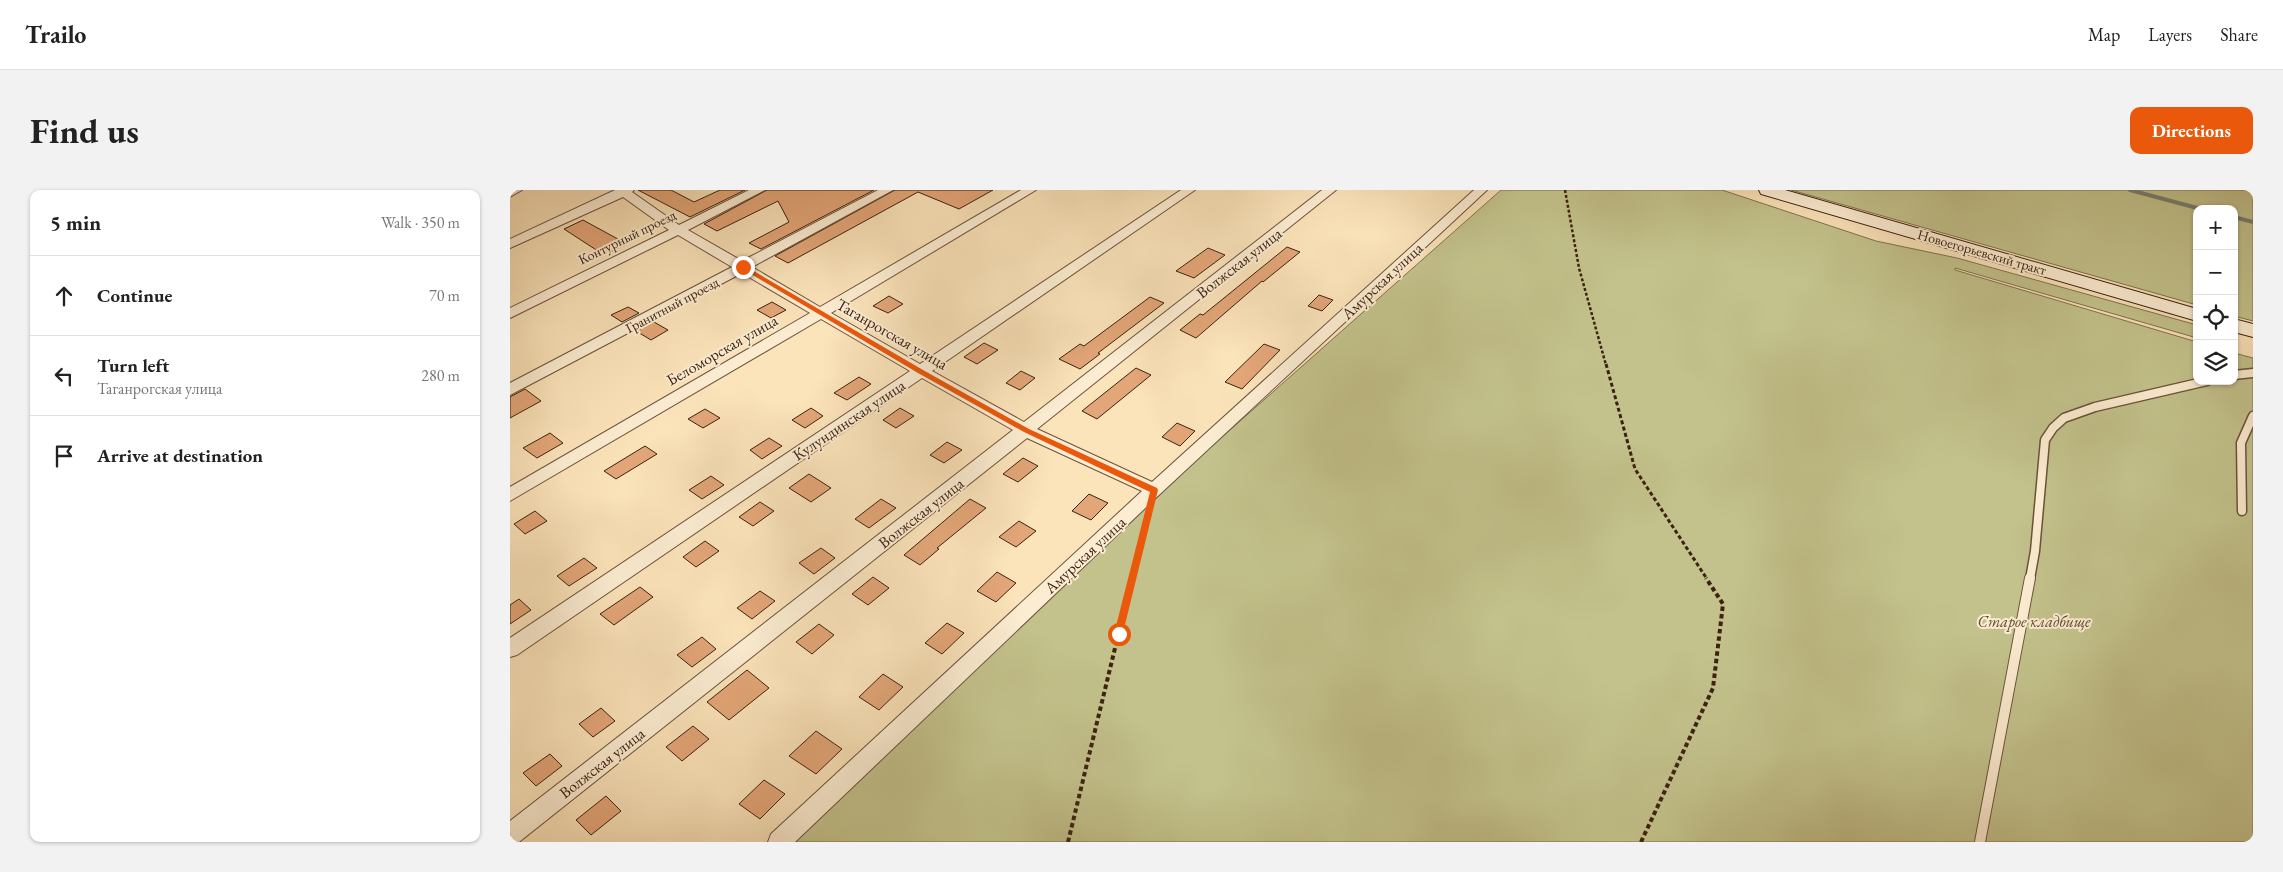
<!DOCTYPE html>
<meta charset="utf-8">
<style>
:root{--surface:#fff;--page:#f2f2f2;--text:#222;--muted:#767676;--line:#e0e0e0;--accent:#ea580c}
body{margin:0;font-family:"EB Garamond",serif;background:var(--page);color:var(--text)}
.controls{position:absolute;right:15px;top:15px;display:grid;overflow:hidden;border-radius:10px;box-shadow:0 1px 4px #0004}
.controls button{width:45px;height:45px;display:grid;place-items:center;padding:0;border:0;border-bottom:1px solid var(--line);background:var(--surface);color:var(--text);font:25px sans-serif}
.stop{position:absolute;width:15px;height:15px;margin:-11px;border:4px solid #ea580c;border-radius:50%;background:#fff}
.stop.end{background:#ea580c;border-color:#fff;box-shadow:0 1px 5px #0008}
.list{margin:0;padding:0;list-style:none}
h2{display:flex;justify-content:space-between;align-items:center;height:65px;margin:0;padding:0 20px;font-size:21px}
h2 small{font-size:16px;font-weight:400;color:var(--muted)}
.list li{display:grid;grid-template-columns:32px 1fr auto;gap:15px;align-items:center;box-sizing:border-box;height:80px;padding:0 20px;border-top:1px solid var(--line)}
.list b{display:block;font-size:19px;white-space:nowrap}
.list p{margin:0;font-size:16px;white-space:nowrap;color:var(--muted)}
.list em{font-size:16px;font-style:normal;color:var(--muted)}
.icon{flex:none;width:28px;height:28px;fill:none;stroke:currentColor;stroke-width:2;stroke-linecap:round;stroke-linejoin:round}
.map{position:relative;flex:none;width:1743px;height:652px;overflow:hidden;border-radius:10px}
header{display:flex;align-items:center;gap:30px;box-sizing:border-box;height:70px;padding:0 25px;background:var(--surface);border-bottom:1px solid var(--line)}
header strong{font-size:24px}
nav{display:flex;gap:28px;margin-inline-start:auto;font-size:18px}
.intro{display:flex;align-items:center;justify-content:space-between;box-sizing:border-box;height:120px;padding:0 30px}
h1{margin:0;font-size:35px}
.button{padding:12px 22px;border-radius:10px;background:var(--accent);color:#fff;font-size:18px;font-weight:700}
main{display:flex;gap:30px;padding:0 30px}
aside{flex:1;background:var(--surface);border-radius:10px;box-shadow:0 1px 4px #0004}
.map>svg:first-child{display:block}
.green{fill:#c3c28c;stroke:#80724e}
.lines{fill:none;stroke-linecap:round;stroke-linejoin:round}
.stream{stroke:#788070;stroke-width:4}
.building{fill:#e3a678;stroke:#3d2211}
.lane-far1-casing{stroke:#6c523b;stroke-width:11}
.lane-casing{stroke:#6c523b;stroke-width:12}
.street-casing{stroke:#6c523b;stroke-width:2}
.secondary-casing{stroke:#3d2211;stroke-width:2}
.path-far2{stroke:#3d2211;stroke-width:2.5;stroke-dasharray:3 2;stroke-linecap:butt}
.path-far1{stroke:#3d2211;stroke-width:3;stroke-dasharray:4 2.5;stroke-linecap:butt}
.path{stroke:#3d2211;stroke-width:4;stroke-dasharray:4.5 3;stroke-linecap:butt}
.lane-far1{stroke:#fcedd2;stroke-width:8}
.lane{stroke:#fcedd2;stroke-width:10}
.street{fill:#fcedd2;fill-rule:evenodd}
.secondary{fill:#fcedd2;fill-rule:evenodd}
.route{fill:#ea580c}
.labels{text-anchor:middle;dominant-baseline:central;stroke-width:4;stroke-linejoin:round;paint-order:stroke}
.far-street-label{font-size:14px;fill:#3d2211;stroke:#fcedd2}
.street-label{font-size:16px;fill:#3d2211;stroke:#fcedd2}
.park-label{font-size:16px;font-style:italic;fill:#5e4a30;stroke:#fcedd2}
</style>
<header>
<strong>Trailo</strong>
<nav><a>Map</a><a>Layers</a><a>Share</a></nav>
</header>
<div class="intro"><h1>Find us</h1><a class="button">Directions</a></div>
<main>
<aside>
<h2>5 min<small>Walk · 350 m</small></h2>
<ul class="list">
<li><svg class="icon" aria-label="ahead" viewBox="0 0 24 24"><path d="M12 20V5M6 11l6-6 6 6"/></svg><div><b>Continue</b></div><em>70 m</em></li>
<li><svg class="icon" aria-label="left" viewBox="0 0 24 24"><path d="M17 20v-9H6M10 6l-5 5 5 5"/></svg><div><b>Turn left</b><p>Таганрогская улица</p></div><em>280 m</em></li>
<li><svg class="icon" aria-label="arrive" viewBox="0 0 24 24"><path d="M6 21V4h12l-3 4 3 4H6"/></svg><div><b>Arrive at destination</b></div></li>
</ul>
</aside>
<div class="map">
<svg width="1743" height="652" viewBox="0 0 1743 652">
<rect width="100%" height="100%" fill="#fbe3ba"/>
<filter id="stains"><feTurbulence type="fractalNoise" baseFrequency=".004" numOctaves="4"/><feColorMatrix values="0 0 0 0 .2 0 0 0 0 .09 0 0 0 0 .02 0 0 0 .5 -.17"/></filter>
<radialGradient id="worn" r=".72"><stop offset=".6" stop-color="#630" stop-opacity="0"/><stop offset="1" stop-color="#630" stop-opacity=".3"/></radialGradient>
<path class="green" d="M991 0H1212L1366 51 1447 68 1687 135V148L1445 78V80L1687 152V191H1724V163L1743 168V652H282L650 302Z
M1281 0H1743V131L1724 126V19H1687V115Z"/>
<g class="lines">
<path class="stream" d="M1620 0 1691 19
M1724 27 1743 32"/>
</g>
<path class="building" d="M128 0H161L184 12 210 0H235L180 27Z
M257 0H364L251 59 239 53 279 32 268 11 207 41 194 34Z
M385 0H483L449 19 408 2 278 73 265 66Z
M73 30 117 54 94 65 54 39Z
M777 57 790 62 753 92 752 91 686 148 670 140 690 124 693 125Z
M698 58 715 65 684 88 666 81Z
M809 105 823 110 812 121 798 116Z
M379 106 393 114 378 123 363 116Z
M640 107 654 113 588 163 590 164 570 179 549 169 570 154 574 156Z
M262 112 276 120 261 128 247 120Z
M118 117 129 123 112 132 101 125Z
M144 132 158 140 141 150 126 141Z
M474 153 488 160 467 174 454 167Z
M754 154 770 160 732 199 715 192Z
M626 178 641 185 587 229 572 221Z
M511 181 525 188 510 200 496 193Z
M349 187 361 194 337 210 324 203Z
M15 199 31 211 0 228V207Z
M301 218 313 226 295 238 282 230Z
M390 218 404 226 386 238 373 230Z
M195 219 210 228 193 238 178 229Z
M667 233 685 241 670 256 652 247Z
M40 243 53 253 27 268 13 258Z
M259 248 272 256 252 269 240 260Z
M437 252 452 260 434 273 420 265Z
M135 256 147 264 106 289 94 281Z
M513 268 528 276 508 292 493 284Z
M299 284 321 298 301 312 279 298Z
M201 286 214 295 192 309 179 300Z
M579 304 598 313 581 330 562 321Z
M371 309 386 318 359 338 345 329Z
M460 309 476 318 427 358 429 359 410 375 394 365Z
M250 312 264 321 243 336 229 327Z
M25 321 37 331 15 344 4 334Z
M509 331 526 341 506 357 489 347Z
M195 351 209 361 186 377 173 367Z
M311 358 325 368 304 384 289 373Z
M74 368 87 378 59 396 47 386Z
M487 382 506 393 486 412 467 401Z
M363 387 379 398 358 415 342 404Z
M130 397 143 407 104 435 90 424Z
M250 401 265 411 242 429 227 418Z
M9 409 21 420 0 434V415Z
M437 433 454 443 432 464 415 453Z
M309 434 324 445 302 464 286 452Z
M192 447 206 459 182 477 167 465Z
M237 480 259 498 219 530 197 512Z
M373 484 393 497 369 520 349 507Z
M91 518 105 531 83 547 69 534Z
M183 536 199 549 172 571 156 557Z
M306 541 332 559 306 584 279 566Z
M40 564 52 576 26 596 13 583Z
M254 590 275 604 250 629 229 614Z
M96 606 111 621 81 645 66 630Z"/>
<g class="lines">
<g class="lane-far1-casing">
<path id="lane-far1" d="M1724 185 1743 183
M1732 321 1731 253 1743 226
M1520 389 1525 361 1535 250 1543 238 1554 228 1585 217 1697 191"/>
</g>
<g class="lane-casing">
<path id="lane" d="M1470 652 1520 388"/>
</g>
<g class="street-casing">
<path id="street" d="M0 0H12L0 7Z
M105 0H124L122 2 169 35 239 0H255L178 40 232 71 368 0H383L242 77 310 117 511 0H526L321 123 410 174 671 0H685L422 181 514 232 812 0H826L527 239 642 292 964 0H977L650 304 285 652H258L261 644 632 301 517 248 9 652H0V631L503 240 412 188 7 465 0 467V448L400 181 311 129 0 311V297L300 123 232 83 0 205V193L222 77 168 45 0 128V118L159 40 113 7 0 58V49Z"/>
</g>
<g class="secondary-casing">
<path id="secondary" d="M1249 0H1275L1687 119V131L1251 4Z
M1724 129 1743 134V147L1724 142Z"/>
</g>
<path class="path-far2" d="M1055 0 1069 78 1096 175"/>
<path class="path-far1" d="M1096 174 1125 279 1197 389
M622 389 637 328"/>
<path class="path" d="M558 652 622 388
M1131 652 1203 498 1213 414 1196 388"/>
<use href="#lane-far1" class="lane-far1"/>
<use href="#lane" class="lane"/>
<use href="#street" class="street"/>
<use href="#secondary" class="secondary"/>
</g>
<path class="route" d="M231 76H235L413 180 519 239 647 298 648 300 612 447H605L604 444 640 302 514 242 408 183 231 78Z"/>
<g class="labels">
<g class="far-street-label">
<text transform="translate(117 47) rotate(-26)">Контурный проезд</text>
<text transform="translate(1472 62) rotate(16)">Новоегорьевский тракт</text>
<text transform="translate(162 115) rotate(-28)">Гранитный проезд</text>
</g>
<g class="street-label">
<text transform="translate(729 73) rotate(-38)">Волжская улица</text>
<text transform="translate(872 91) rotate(-43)">Амурская улица</text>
<text transform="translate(382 144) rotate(30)">Таганрогская улица</text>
<text transform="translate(212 160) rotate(-30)">Беломорская улица</text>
<text transform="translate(339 230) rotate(-34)">Кулундинская улица</text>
<text transform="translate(411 323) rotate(-38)">Волжская улица</text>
<text transform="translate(575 365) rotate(-43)">Амурская улица</text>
<text transform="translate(92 573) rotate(-38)">Волжская улица</text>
</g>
<g class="park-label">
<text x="1524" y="431">Старое кладбище</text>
</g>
</g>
<rect width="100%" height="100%" filter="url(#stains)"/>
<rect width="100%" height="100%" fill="url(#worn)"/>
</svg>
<div class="controls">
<button>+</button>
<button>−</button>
<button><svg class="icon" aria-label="locate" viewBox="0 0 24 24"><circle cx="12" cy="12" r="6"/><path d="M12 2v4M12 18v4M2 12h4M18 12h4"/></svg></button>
<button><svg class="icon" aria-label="layers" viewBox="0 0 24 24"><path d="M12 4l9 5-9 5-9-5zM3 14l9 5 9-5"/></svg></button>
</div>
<div class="stop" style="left:609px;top:444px"></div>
<div class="stop end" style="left:233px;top:77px"></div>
</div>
</main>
